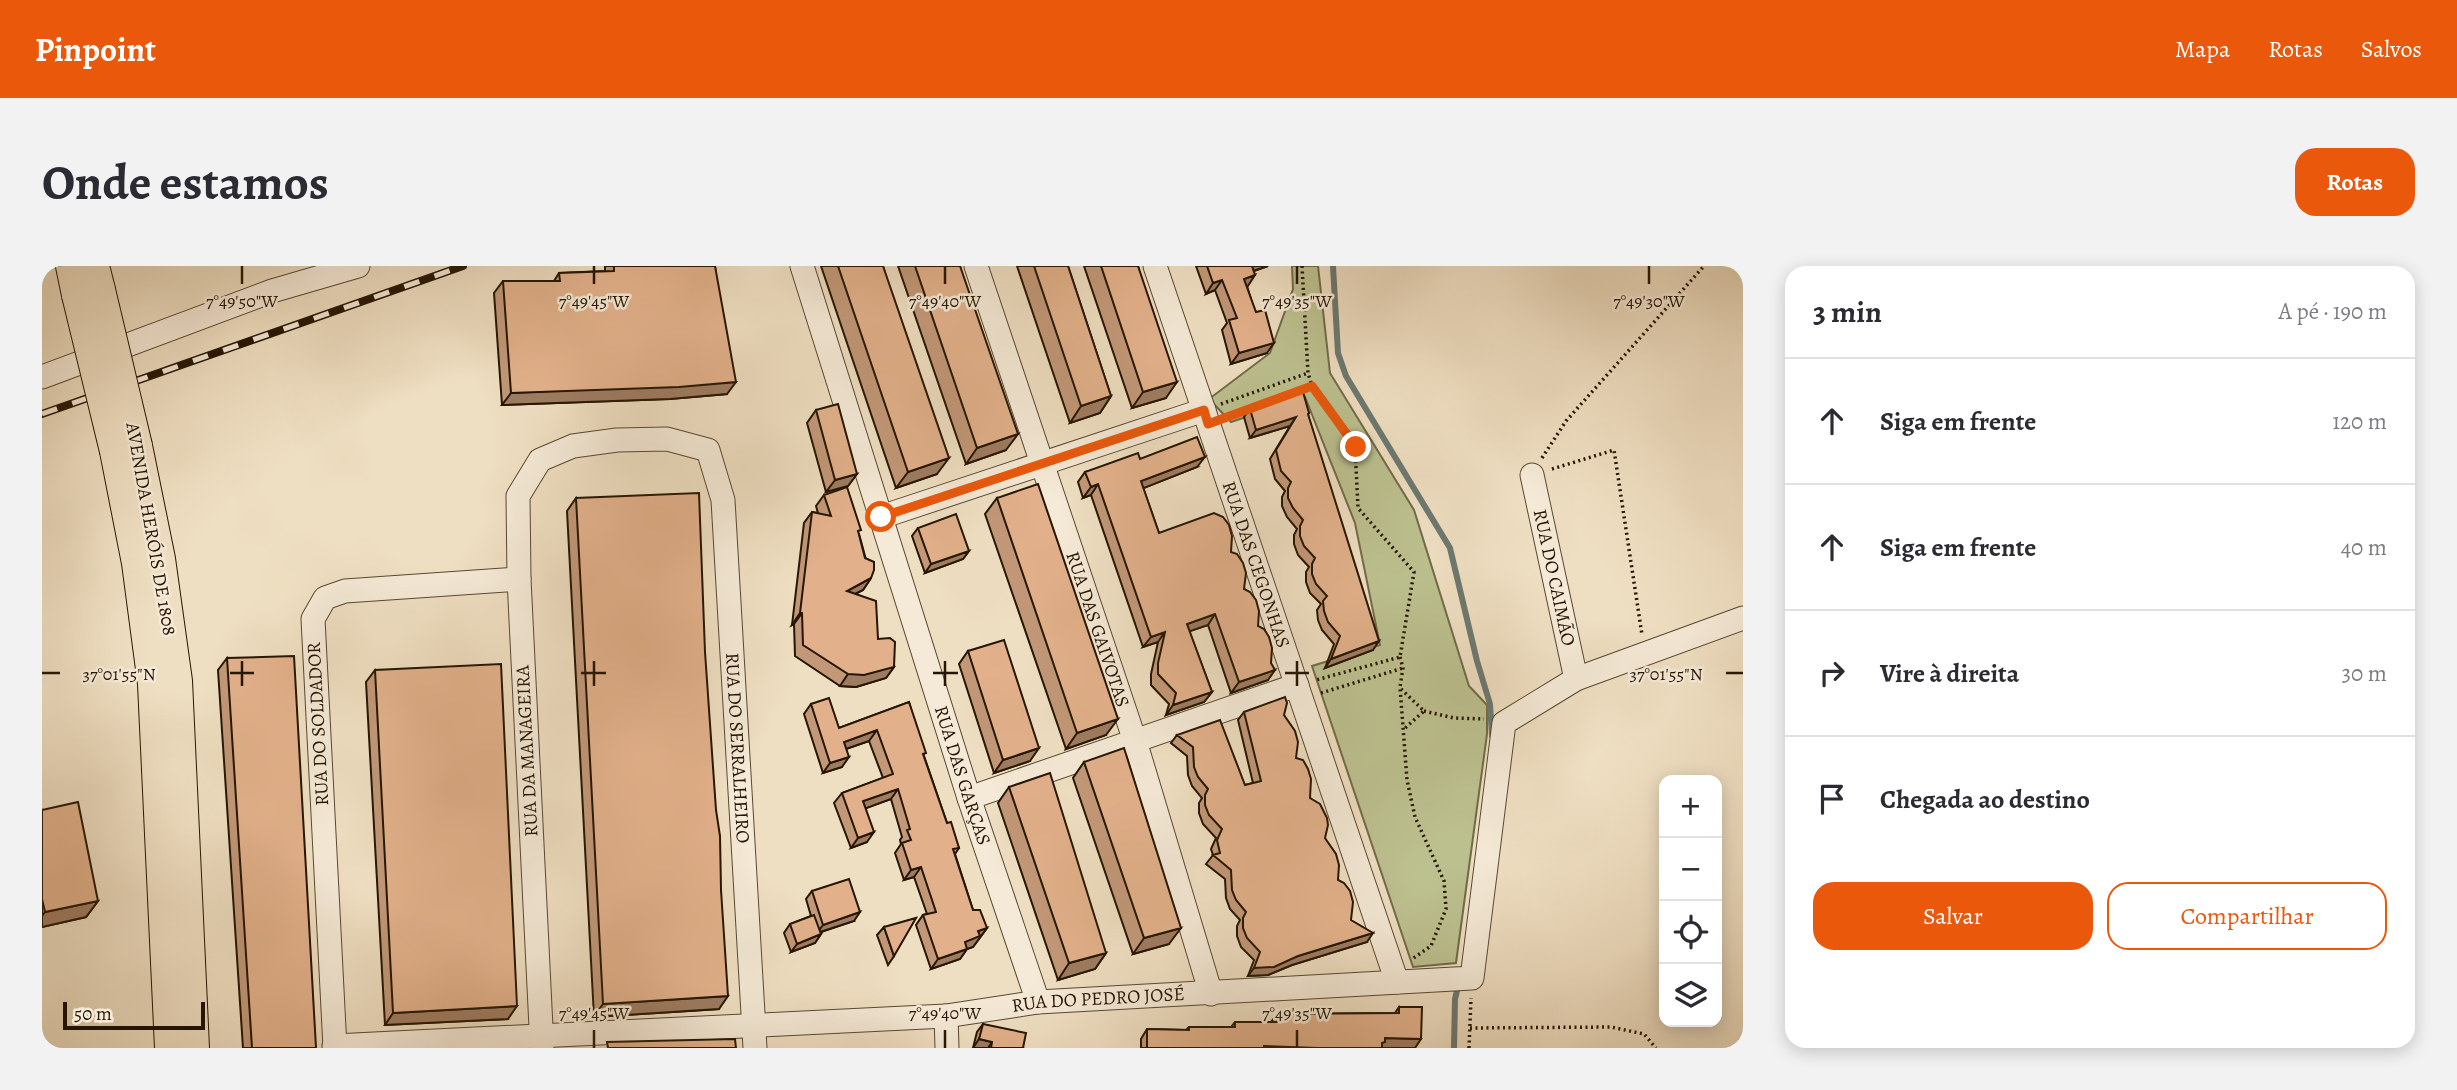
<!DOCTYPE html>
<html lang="pt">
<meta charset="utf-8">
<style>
:root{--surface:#fff;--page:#f2f2f3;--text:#2b2b33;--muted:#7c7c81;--line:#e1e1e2;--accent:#ea580c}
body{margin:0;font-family:Alegreya,serif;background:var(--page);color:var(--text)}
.controls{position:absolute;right:21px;bottom:21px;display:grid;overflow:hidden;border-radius:14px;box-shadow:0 4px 18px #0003}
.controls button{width:63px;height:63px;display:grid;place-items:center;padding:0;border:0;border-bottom:2px solid var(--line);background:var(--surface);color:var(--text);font:35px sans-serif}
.scale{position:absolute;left:21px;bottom:18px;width:142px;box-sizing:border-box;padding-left:7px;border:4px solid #251502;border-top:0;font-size:19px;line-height:24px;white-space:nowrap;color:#251502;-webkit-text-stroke:5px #f5ead7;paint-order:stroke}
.stop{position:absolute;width:21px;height:21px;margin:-16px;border:5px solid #ea580c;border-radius:50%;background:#fff}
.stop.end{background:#ea580c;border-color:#fff;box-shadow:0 2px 7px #0008}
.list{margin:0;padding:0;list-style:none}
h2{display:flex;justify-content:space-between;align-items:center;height:91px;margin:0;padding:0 28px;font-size:30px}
h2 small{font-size:23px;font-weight:400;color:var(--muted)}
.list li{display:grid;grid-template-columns:46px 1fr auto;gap:21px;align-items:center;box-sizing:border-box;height:126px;padding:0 28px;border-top:2px solid var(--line)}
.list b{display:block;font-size:26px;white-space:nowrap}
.list em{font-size:23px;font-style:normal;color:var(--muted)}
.actions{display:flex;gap:14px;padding:21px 28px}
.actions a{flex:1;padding:16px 0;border:2px solid var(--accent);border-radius:21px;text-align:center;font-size:24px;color:var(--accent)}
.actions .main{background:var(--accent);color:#fff}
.icon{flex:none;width:38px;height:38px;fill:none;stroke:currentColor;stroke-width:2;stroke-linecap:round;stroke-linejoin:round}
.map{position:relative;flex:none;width:1701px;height:782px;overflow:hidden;border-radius:21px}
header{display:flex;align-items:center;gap:42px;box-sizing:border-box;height:98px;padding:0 35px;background:var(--accent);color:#fff}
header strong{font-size:33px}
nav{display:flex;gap:38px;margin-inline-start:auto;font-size:24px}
.intro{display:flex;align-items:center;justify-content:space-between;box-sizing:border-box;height:168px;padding:0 42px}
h1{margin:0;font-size:49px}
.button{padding:18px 32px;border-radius:21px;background:var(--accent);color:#fff;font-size:24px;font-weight:700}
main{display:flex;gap:42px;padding:0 42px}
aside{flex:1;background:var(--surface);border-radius:21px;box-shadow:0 4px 18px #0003}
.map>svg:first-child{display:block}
.green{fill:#bdc190;stroke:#716b49;stroke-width:2}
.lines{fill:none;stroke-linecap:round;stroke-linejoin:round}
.stream{stroke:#6c7971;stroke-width:6}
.minor-casing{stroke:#584832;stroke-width:25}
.major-casing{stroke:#251502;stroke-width:32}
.path{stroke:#251502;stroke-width:3.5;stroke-dasharray:2 3.5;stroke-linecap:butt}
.minor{stroke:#f5ead7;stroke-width:23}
.major{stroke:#efdfc2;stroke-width:30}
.rail-casing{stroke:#251502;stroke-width:8}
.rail{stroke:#f5ead7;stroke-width:5;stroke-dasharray:16;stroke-linecap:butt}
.major-bridge-casing{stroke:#251502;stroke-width:32;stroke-linecap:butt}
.major-bridge{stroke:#efdfc2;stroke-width:30}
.wall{fill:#c29878;stroke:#251502;stroke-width:2}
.shaded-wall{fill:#9e7c61;stroke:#251502;stroke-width:2}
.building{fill:#e2b18b;stroke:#251502;stroke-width:2}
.route{stroke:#ea580c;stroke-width:9}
.ticks{fill:none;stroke:#251502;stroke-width:2.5}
.labels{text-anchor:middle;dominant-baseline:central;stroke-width:5;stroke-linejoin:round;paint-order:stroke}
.street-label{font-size:19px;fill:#251502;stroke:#f5ead7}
.ticks-label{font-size:18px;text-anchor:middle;fill:#251502;stroke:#f5ead7;stroke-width:5;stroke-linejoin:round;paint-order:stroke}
</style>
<header>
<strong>Pinpoint</strong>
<nav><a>Mapa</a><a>Rotas</a><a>Salvos</a></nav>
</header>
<div class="intro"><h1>Onde estamos</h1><a class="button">Rotas</a></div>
<main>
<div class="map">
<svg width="1701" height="782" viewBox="0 0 1701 782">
<rect width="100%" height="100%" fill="#efdfc2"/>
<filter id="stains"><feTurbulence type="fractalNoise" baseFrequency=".00286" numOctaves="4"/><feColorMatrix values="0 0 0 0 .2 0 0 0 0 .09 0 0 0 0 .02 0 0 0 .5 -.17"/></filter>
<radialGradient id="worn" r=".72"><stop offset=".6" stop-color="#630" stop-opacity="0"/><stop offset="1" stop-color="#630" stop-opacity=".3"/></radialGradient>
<path class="green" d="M1250 0H1276L1288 107 1372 244 1427 420 1445 439V468L1414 697 1371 701 1270 400 1338 379 1313 257 1263 131 1189 156 1167 133 1228 87 1251 23Z"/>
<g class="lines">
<path class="stream" d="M1291 0 1296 87 1304 110 1408 282 1435 395 1448 438 1450 470
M1412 782 1413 733 1417 716"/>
<g class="minor-casing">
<g id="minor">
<path id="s1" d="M760 0 927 532 996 736"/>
<path id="s2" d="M934 0 1093 475 1169 728"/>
<path id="s3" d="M1113 0 1355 716"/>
<path d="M0 111 230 25 316 0"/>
<path id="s4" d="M1490 209 1534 413"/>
<path d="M839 251 1162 144"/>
<path d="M927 532 1255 419"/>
<path d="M904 750 905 782"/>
<path id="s5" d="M292 780 904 750 996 736 1430 712 1462 457 1534 413 1701 352"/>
<path d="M293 782 271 353 283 332 303 325 477 313"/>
<path id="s6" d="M500 782 477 313 476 230 498 194 531 180 575 174 625 173 666 184 681 234 713 782"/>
</g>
</g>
<g class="major-casing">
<path id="major" d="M29 0 35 29
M52 0 58 24
M95 180 118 293 135 415 152 782
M73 185 95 297 111 418 128 782"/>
</g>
<path class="path" d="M1260 0 1266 107 1270 120 1313 181 1316 242 1372 306 1358 391 1274 414
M1179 138 1266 107
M1184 151 1269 121
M1500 192 1524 155 1662 0
M1510 203 1572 184 1600 369
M1358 391 1361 402 1358 421 1365 514 1373 551 1402 615 1404 643 1389 680 1370 693
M1359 423 1382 445 1362 463
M1279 427 1361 402
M1382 445 1412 452 1442 453
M1428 762 1569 761 1602 768 1614 782
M1427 782 1429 732"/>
<use href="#minor" class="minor"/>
<use href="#major" class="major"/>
<g class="rail-casing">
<path id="rail" d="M0 148 421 0"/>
</g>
<use href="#rail" class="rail"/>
<g class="major-bridge-casing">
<path id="major-bridge" d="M58 24 95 180
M35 29 73 185"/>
</g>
<use href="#major-bridge" class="major-bridge"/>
</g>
<path class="wall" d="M563 0H673L685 128 628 133 460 139 452 27 461 15H512L517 7 563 5Z
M779 0H841L895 208 854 222Z
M856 0H918L964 184 924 198Z
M975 0H1026L1069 130 1058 147 1028 157Z
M1042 0H1096L1124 132 1090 142Z
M1154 0H1226L1212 5 1205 20 1225 87 1189 98 1180 64 1185 57 1173 24 1164 28Z
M1208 143 1267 147 1266 149 1331 384 1283 402 1292 378 1280 364 1276 354 1275 344 1279 338 1268 327 1264 316V306L1267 301 1256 289 1252 278V269L1255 263 1245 251 1240 240V231L1243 225 1233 213 1228 193 1248 160 1208 172 1202 151Z
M774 144 815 208 806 220 784 226 765 157Z
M1098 193 1155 201 1101 222 1117 267 1189 286 1216 360 1226 414 1189 427 1166 359 1147 365 1170 426 1162 436 1124 449 1127 438 1109 419V408L1116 376 1101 381 1049 229 1041 232 1036 216 1043 206Z
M782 229 817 268 829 312 821 324 813 328 836 373 852 401 844 412 814 421 798 420 753 390 752 358 750 359 762 257 770 246 776 247 774 240Z
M534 232 677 743 552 751 525 245Z
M955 232 1064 469 1024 483 943 248Z
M876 262 927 285 921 293 883 307 870 270Z
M926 385 988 495 952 507 917 398Z
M185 392 274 782H201L176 404Z
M333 404 466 753 343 759 324 416Z
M867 436 882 490 905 557 917 582 913 588 931 644 945 662 931 681 925 683 918 693 889 703 874 659 881 649 885 648 872 611 862 614 853 587 859 578 858 574 860 571 849 533 823 542 825 576 809 582 792 537 800 527 841 512 827 475 804 483 800 501 781 507 762 448 769 438 797 462Z
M1202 446 1242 449 1254 492 1283 572 1309 654 1325 676 1250 699 1226 709 1206 710 1212 694 1199 681 1195 670V660L1198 654 1188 643 1184 632 1183 613 1164 598 1171 589 1169 583 1174 572 1161 558 1157 547V537L1160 532 1150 520 1146 509 1145 490 1129 477 1135 469 1203 519 1211 517 1196 454Z
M1042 496 1127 678 1091 688 1031 512Z
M967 521 1064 687 1053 703 1016 714 956 537Z
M0 544 56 635 44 651 0 661Z
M770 625 812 655 779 666V668L773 677 749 686 742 667 748 658 769 650 764 633Z
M842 661 852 690 846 699 835 669Z
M1357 741 1373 782H1099V773L1105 763 1144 764 1147 761H1189L1193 756H1229L1235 748 1353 747Z
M941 758 981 782H931L935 766Z"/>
<path class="shaded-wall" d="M1207 0H1226L1202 8Z
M1213 9 1206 20 1195 23 1202 13Z
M1180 14 1173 24 1164 28 1171 17Z
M1232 77 1225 87 1189 98 1197 87Z
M694 116 685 128 628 133 460 139 469 127Z
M1135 116 1124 132 1090 142 1101 126Z
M1069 130 1058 147 1028 157 1039 140Z
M1254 151 1248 160 1208 172 1214 164Z
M976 168 964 184 924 198 935 182Z
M1163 191 1155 201 1092 226 1099 215Z
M907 192 895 208 854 222 866 206Z
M815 208 806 220 784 226 793 214Z
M1056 218 1049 229 1041 232 1049 221Z
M927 285 921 293 883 307 889 298Z
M829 312 821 324 797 336 805 325Z
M758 347H760L752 358 750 359Z
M1173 348 1166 359 1137 369 1145 358Z
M1123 366 1116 376 1101 381 1109 371Z
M1337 375 1331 384 1283 402 1289 393Z
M852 401 844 412 814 421 798 420 806 408Z
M1233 404 1226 414 1189 427 1197 416Z
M1170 426 1162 436 1124 449 1131 439Z
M1076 453 1064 469 1024 483 1035 467Z
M835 464 827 475 795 486 802 476Z
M997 482 988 495 952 507 961 494Z
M807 491 800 501 781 507 788 497Z
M856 523 849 533 814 546 821 535Z
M832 566 825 576 809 582 816 572Z
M879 601 872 611 862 614 869 604Z
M56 635 44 651 0 661V650L3 646Z
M818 646 812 655 775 667 781 659Z
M945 662 931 681 916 686 923 676 936 665Z
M1139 662 1127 678 1091 688 1102 672Z
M1331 667 1325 676 1250 699 1226 709 1206 710 1212 702 1256 690Z
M779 668 773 677 749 686 755 678Z
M925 683 918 693 889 703 896 693Z
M1064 687 1053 703 1016 714 1027 697Z
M686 730 677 743 552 751 561 738Z
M475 740 466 753 343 759 351 747Z
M1343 772 1379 773 1373 782H1336Z
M937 773 950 776 946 782H931Z
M1222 780 1275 781 1221 782Z"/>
<path class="building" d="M572 0H673L694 116 637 121 469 127 461 15H518L517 7 572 5Z
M796 0H841L907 192 866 206Z
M873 0H918L976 168 935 182Z
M992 0H1026L1069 130 1039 140Z
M1059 0H1096L1135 116 1101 126Z
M1165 0H1210L1213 9 1202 13 1214 46 1223 44 1232 77 1197 87 1187 54 1195 52 1180 14 1171 17Z
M1261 126 1267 147 1266 148 1337 375 1289 393 1298 370 1286 356 1282 345 1281 335 1285 330 1274 318 1270 308V298L1273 292 1262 280 1258 270V260L1261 254 1251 242 1246 232V222L1249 216 1239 205 1234 184 1254 151 1214 164 1208 143Z
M796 138 815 208 793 214 774 144Z
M1155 171 1163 191 1099 215 1117 267 1172 247 1181 251 1187 259 1190 270 1189 286 1195 288 1201 297 1204 307 1202 323 1208 326 1214 334 1217 345 1216 360 1222 363 1227 371 1230 382 1229 397 1233 404 1197 416 1173 348 1145 358 1170 426 1131 439 1134 427 1116 408V397L1123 366 1109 371 1056 218 1049 221 1043 206 1096 187 1098 193Z
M996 218 1076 453 1035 467 955 232Z
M805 221 819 264 816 265 823 292 832 296V304L829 312 805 325 834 335 836 373 848 372 853 376 852 401 822 409 806 408 761 379 760 347H758L770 246 789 250 782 229Z
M657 227 663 386 674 544 678 570 679 624 686 730 561 738 534 232Z
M914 248 927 285 889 298 876 262Z
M962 374 997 482 961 494 926 385Z
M252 390 274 782H210L185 392Z
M459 398 475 740 351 747 333 404Z
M1243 431 1245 437 1242 449 1253 465 1256 476 1254 492 1261 494 1266 503 1269 513 1268 532 1278 538 1285 552 1286 559 1283 572 1294 588 1297 599 1296 614 1302 617 1308 625 1311 636 1309 654 1331 667 1256 690 1232 701 1212 702 1218 686 1205 672 1201 662V652L1204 646 1194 634 1190 624 1189 604 1171 589 1178 587 1175 574 1180 563 1167 549 1163 539V529L1166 523 1156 511 1152 501 1151 481 1135 469 1178 454 1203 519 1219 515 1202 446Z
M787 432 797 462 867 436 884 487 881 488 905 557 909 556 917 582 911 583 931 644H938L945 662 936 665 938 670 923 676 925 683 896 693 881 649 894 646 879 601 869 604 860 577 869 574 865 564 868 563 856 523 821 535 832 566 816 572 800 527 851 508 835 464 802 476 807 491 788 497 769 438Z
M1082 482 1139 662 1102 672 1042 496Z
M1008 507 1064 687 1027 697 967 521Z
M36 536 56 635 3 646 0 633V544Z
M807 613 818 646 781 659 770 625Z
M772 649 779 668 755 678 748 658Z
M874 652 852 690 842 661Z
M1357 741H1380L1379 773 1343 772V776L1340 777V782H1275L1222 780V782H1105V763L1147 764V761H1193V756H1235V748L1357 747Z
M941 758 984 767 981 782H949L950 776 937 773Z
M693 773 694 782H566L565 776Z"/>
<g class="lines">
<path class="route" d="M839 251 1162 144 1166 158 1270 120 1314 181"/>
</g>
<path class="ticks" d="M200 0V18M552 0V18M903 0V18M1255 0V18M1607 0V18M200 395V420M552 395V420M903 395V420M1255 395V420M0 407H18M188 407H212M539 407H564M891 407H916M1243 407H1267M1684 407H1701M552 764V782M903 764V782M1255 764V782"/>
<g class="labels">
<g class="street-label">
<text transform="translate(109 263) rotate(80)">AVENIDA HERÓIS DE 1808</text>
<text stroke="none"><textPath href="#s3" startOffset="315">RUA DAS CEGONHAS</textPath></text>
<text stroke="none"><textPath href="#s4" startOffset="105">RUA DO CAIMÃO</textPath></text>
<text stroke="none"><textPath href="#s2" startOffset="383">RUA DAS GAIVOTAS</textPath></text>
<text transform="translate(276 458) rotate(-93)">RUA DO SOLDADOR</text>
<text stroke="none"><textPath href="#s6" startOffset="1068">RUA DO SERRALHEIRO</textPath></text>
<text transform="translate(485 485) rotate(-93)">RUA DA MANAGEIRA</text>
<text stroke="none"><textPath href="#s1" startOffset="534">RUA DAS GARÇAS</textPath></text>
<text stroke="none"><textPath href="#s5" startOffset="766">RUA DO PEDRO JOSÉ</textPath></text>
</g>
</g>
<g class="ticks-label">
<text x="200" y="41">7°49'50"W</text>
<text x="552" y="41">7°49'45"W</text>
<text x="903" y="41">7°49'40"W</text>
<text x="1255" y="41">7°49'35"W</text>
<text x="1607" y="41">7°49'30"W</text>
<text x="77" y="414">37°01'55"N</text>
<text x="1624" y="414">37°01'55"N</text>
<text x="552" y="753">7°49'45"W</text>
<text x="903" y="753">7°49'40"W</text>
<text x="1255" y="753">7°49'35"W</text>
</g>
<rect width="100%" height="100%" filter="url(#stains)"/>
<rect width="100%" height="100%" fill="url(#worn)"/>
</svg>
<div class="controls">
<button>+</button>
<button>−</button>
<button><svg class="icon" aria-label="locate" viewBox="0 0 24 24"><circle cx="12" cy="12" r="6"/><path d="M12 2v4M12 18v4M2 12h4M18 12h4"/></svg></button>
<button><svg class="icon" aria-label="layers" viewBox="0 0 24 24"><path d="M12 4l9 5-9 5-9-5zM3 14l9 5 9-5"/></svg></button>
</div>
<div class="scale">50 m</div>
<div class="stop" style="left:839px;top:251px"></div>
<div class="stop end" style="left:1314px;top:181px"></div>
</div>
<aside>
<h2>3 min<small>A pé · 190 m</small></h2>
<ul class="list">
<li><svg class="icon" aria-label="ahead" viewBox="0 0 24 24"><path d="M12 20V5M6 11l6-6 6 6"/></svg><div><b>Siga em frente</b></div><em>120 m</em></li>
<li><svg class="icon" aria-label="ahead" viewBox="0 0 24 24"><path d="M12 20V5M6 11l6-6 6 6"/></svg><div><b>Siga em frente</b></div><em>40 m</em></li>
<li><svg class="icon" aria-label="right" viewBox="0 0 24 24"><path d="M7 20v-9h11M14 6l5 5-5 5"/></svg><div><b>Vire à direita</b></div><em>30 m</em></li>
<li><svg class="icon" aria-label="arrive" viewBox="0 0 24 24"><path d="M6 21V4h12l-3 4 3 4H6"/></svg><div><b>Chegada ao destino</b></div></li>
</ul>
<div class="actions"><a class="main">Salvar</a><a>Compartilhar</a></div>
</aside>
</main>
